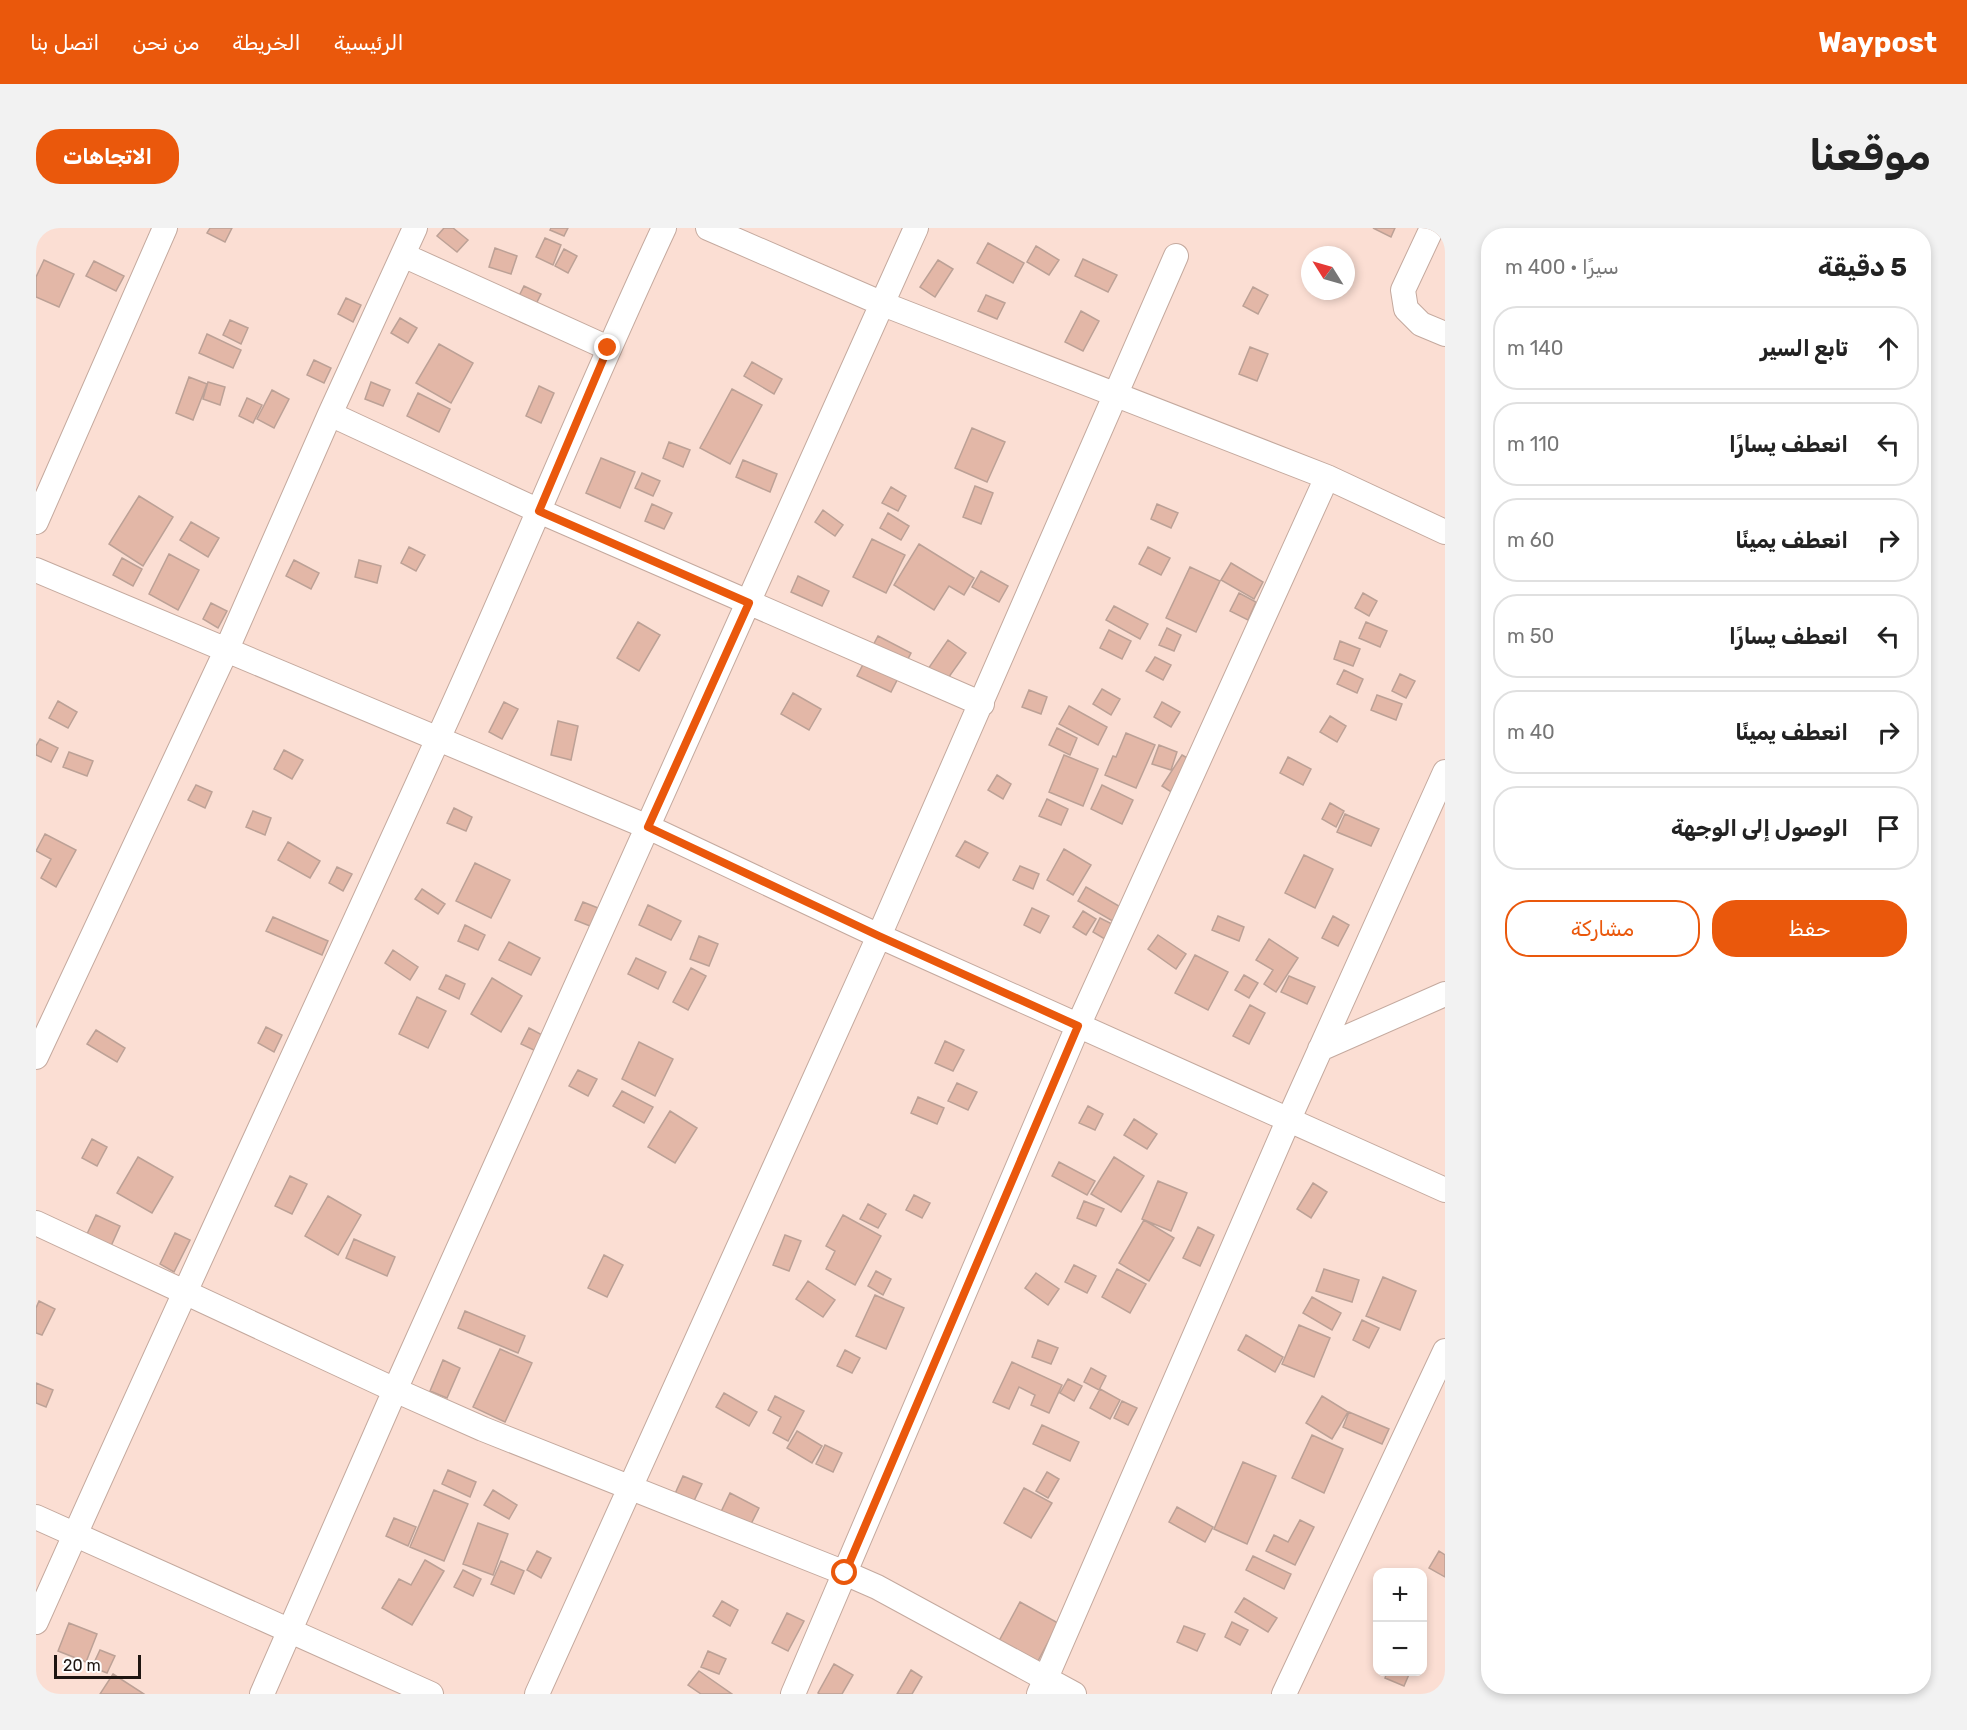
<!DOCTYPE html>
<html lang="ar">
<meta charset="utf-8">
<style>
:root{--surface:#fff;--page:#f2f2f2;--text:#222;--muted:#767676;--line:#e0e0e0;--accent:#ea580c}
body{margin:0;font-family:Rubik,"Noto Naskh Arabic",sans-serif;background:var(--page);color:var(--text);direction:rtl}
.controls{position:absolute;right:18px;bottom:18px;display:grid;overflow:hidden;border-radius:12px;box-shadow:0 3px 9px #0003}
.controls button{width:54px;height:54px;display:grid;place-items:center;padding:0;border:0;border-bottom:2px solid var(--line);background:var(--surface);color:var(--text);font:30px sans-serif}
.compass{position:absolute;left:1265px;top:18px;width:54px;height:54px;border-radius:50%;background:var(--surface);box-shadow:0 3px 9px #0003;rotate:307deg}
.scale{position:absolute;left:18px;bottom:15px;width:87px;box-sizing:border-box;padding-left:6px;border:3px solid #1e1511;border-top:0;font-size:16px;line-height:21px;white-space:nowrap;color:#1e1511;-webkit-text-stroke:4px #fff;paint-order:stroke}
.stop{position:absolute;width:18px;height:18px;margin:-14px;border:4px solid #ea580c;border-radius:50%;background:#fff}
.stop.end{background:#ea580c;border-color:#fff;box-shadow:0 2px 6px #0008}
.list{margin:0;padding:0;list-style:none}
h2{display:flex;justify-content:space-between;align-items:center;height:78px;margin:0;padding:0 24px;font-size:26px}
h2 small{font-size:20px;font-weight:400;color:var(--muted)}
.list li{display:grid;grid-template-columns:39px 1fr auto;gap:18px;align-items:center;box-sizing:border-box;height:84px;margin:0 12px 12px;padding:0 12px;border:2px solid var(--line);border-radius:24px}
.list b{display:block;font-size:22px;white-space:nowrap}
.list em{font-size:20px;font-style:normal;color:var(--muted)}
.actions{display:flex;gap:12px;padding:18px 24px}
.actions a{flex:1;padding:14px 0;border:2px solid var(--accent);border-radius:24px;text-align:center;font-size:21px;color:var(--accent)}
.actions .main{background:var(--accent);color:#fff}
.icon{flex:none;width:33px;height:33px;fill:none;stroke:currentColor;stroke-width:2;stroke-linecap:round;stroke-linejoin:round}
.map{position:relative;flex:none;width:1409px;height:1466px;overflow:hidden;direction:ltr;border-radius:24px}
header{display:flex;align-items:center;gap:36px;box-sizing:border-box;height:84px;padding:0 30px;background:var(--accent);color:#fff}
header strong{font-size:28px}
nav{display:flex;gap:33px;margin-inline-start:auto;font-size:21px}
.intro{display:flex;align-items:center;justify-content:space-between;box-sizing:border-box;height:144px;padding:0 36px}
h1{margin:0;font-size:42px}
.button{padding:15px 27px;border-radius:24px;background:var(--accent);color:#fff;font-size:21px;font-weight:700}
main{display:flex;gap:36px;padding:0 36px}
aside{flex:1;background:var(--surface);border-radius:24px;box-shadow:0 3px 9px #0003}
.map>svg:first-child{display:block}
.building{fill:#e3b7a7;stroke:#bca196;stroke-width:1.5}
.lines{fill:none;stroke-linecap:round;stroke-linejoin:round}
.street-casing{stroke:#c4a99e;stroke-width:26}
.street{stroke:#fff;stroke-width:24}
.route{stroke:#ea580c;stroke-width:8}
</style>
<header>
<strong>Waypost</strong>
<nav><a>الرئيسية</a><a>الخريطة</a><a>من نحن</a><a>اتصل بنا</a></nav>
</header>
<div class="intro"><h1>موقعنا</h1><a class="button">الاتجاهات</a></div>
<main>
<aside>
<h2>5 دقيقة<small>سيرًا · 400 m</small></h2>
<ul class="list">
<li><svg class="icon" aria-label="ahead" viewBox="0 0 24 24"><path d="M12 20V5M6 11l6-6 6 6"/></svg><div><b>تابع السير</b></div><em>140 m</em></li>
<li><svg class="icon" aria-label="left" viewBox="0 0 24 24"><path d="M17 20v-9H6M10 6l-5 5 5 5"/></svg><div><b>انعطف يسارًا</b></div><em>110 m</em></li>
<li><svg class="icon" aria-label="right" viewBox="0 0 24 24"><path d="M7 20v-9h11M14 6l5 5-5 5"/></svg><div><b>انعطف يمينًا</b></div><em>60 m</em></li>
<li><svg class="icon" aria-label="left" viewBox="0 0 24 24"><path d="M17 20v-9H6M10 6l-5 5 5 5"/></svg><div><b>انعطف يسارًا</b></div><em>50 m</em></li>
<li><svg class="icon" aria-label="right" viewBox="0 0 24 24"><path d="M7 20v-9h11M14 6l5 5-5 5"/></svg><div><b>انعطف يمينًا</b></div><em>40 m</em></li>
<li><svg class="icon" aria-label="arrive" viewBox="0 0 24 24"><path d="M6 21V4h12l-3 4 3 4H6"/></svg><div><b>الوصول إلى الوجهة</b></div></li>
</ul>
<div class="actions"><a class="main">حفظ</a><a>مشاركة</a></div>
</aside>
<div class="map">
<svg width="1409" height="1466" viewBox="0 0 1409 1466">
<rect width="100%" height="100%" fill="#fbded3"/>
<path class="building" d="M174 0H196L189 14 171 5Z
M408 0H417L432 12 421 24 401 8Z
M515 0H532L528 8 514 2Z
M1337 0H1359L1355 9Z
M509 10 525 17 517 37 500 29Z
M952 15 988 35 977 55 941 35Z
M1000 18 1023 32 1013 47 991 34Z
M459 20 481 28 475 46 453 39Z
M528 21 541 28 532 45 519 38Z
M1047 31 1081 47 1072 64 1039 48Z
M8 32 38 46 23 79 0 69V49Z
M902 32 917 41 899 69 884 59Z
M58 33 88 48 80 63 50 48Z
M488 58 505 66 490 96 473 88Z
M1217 59 1232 67 1222 86 1207 78Z
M950 67 969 75 961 91 942 83Z
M310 70 325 77 317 94 302 86Z
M1045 83 1063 93 1047 123 1029 114Z
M364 90 381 100 372 115 355 105Z
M194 92 212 100 205 116 187 107Z
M171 106 205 122 197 140 163 125Z
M403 116 437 135 415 175 380 155Z
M1214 119 1232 126 1221 153 1203 146Z
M278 132 295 140 288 155 271 147Z
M716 134 746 151 738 166 708 148Z
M153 149 171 156 157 192 140 185Z
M172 154 189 159 184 177 167 171Z
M335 154 354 162 347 178 329 171Z
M503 158 518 165 505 195 490 188Z
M696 161 726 177 694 236 664 220Z
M236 162 253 171 238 200 221 191Z
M382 165 414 181 403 204 371 188Z
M211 170 226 177 217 195 203 188Z
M936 200 969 214 951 254 919 240Z
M633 214 654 222 647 239 627 230Z
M565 230 599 244 584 280 550 265Z
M707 232 741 246 734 264 700 249Z
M606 245 624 253 617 268 599 260Z
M939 258 957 265 945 296 927 289Z
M855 259 870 268 862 283 846 275Z
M103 268 137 289 107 338 73 316Z
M616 276 636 285 628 301 609 293Z
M1121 276 1142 285 1135 300 1115 291Z
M787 282 807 297 799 308 779 294Z
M852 285 873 298 865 312 844 300Z
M155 294 183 310 172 329 144 312Z
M836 311 869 327 850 365 817 349Z
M883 316 938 350 928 367 913 358 898 382 858 357Z
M373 319 389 327 380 343 365 335Z
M1112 319 1134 330 1125 347 1103 336Z
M133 326 163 342 142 382 113 366Z
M86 330 106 341 97 358 77 347Z
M258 332 283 345 275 361 250 348Z
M323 332 345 338 341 355 319 349Z
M1195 335 1227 354 1218 371 1185 352Z
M1154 339 1184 353 1160 404 1130 390Z
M945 343 972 358 963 374 936 359Z
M762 348 793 363 786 378 755 364Z
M1203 365 1220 374 1212 392 1194 383Z
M1327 365 1341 373 1333 388 1319 380Z
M175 375 191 383 182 400 167 391Z
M1078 378 1112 396 1104 411 1070 392Z
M602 394 624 407 603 443 581 430Z
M1330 394 1351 403 1344 419 1323 410Z
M1131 400 1145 407 1138 423 1123 417Z
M1073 402 1095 413 1086 431 1064 420Z
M842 408 875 425 855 464 821 448Z
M912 412 930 425 910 453 892 441Z
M1304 413 1324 421 1317 438 1298 431Z
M1119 429 1135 437 1127 452 1110 443Z
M1308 442 1327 451 1321 465 1301 456Z
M1364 446 1379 453 1370 470 1356 463Z
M1066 461 1084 471 1075 487 1057 476Z
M993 462 1011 469 1005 486 986 479Z
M757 465 785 481 773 502 745 486Z
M1341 467 1366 476 1360 492 1335 482Z
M22 473 41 484 32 500 13 490Z
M468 474 482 481 466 511 453 504Z
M1126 474 1144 484 1135 499 1118 489Z
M1033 478 1071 499 1062 517 1023 496Z
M1294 488 1310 498 1301 514 1284 504Z
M522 493 542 498 535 532 515 527Z
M1021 500 1041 510 1034 527 1013 517Z
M1090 505 1119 517 1100 560 1069 547 1077 528 1080 529Z
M4 511 22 520 15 534 0 527V518Z
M1123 517 1141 524 1135 542 1116 536Z
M248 522 267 532 256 551 238 541Z
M33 524 57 533 51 548 27 539Z
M1028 527 1062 541 1047 578 1013 564Z
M1146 527 1160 535 1140 567 1126 558Z
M1252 529 1275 541 1267 557 1244 545Z
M961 547 975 556 967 571 952 562Z
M160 557 176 564 169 580 152 572Z
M1066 557 1097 572 1086 596 1055 581Z
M1011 571 1032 581 1025 597 1003 588Z
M1294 575 1308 583 1300 599 1286 591Z
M418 580 436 589 430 603 411 595Z
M217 583 235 590 229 607 210 599Z
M1309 586 1343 601 1335 618 1301 604Z
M9 606 40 622 20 659 5 650 15 631 0 623Z
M929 613 952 625 943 640 920 628Z
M252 614 284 633 274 650 242 632Z
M1028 621 1055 637 1037 667 1011 652Z
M1268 627 1297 641 1279 680 1249 665Z
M439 635 474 652 455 690 420 673Z
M984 638 1003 646 997 661 977 652Z
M301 639 316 646 307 663 293 655Z
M1050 659 1088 681 1080 695 1042 673Z
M386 661 409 676 402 686 379 671Z
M547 674 562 680 554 698 539 692Z
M612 677 645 693 635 712 603 697Z
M996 680 1013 688 1004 705 988 697Z
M1047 683 1060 691 1050 707 1037 699Z
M1182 688 1208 699 1203 713 1176 702Z
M1297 688 1313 697 1302 718 1286 710Z
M237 689 292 713 286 727 230 703Z
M1064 690 1080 698 1072 713 1057 704Z
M429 697 449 707 442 722 422 713Z
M1122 707 1150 726 1140 741 1112 721Z
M663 708 682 716 673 738 654 731Z
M1233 711 1262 730 1240 764 1228 756 1237 742 1220 732Z
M473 714 504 730 495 747 463 732Z
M357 722 382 739 374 752 349 735Z
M1159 727 1192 744 1172 782 1139 765Z
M600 730 630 744 622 761 592 746Z
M655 740 670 748 652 782 637 774Z
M410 747 429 756 423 771 403 761Z
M1208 747 1222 755 1213 770 1199 762Z
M1253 748 1279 759 1271 776 1245 764Z
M456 750 486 768 465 804 435 786Z
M381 769 410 783 392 820 363 806Z
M1214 777 1229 785 1213 816 1197 808Z
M230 799 246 807 238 824 222 815Z
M493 800 510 809 502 824 485 816Z
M60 802 89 820 81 834 51 816Z
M909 813 928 822 917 843 899 835Z
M603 814 637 831 619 868 586 851Z
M542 842 561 851 552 868 533 858Z
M921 855 941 864 932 882 912 873Z
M586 863 617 879 608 895 577 878Z
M882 869 908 880 901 896 875 885Z
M1052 878 1067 886 1059 902 1043 895Z
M634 883 661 900 639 935 612 919Z
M1098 891 1121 906 1111 921 1088 907Z
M56 911 71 919 61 938 46 930Z
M102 929 137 949 116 985 81 965Z
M1078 929 1108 948 1085 984 1055 966Z
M1023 934 1059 953 1051 967 1016 948Z
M254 948 271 956 256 986 239 978Z
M1122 953 1151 965 1135 1003 1106 991Z
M1277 955 1291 964 1275 990 1261 981Z
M878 967 894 975 886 990 870 982Z
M292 968 325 987 302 1027 269 1008Z
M1048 973 1068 981 1060 998 1041 990Z
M832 976 850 986 842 1000 824 991Z
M60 987 84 998 75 1018 50 1008Z
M807 987 845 1008 819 1057 790 1041 799 1023 790 1018Z
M1108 992 1138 1010 1113 1053 1083 1035Z
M1162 999 1178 1007 1164 1038 1147 1030Z
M139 1005 154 1012 138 1044 124 1036Z
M749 1007 765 1013 753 1043 737 1037Z
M318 1011 359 1029 351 1048 310 1030Z
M568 1027 587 1037 571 1069 552 1060Z
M1038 1037 1060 1048 1051 1065 1029 1054Z
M1081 1041 1110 1056 1094 1085 1066 1069Z
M1288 1041 1323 1052 1316 1074 1280 1063Z
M840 1043 855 1051 847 1067 832 1058Z
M1000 1045 1023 1061 1012 1077 989 1060Z
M1347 1049 1380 1063 1364 1102 1330 1088Z
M772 1053 799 1072 787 1089 760 1071Z
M839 1067 868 1080 850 1121 820 1108Z
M1276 1069 1305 1085 1296 1102 1267 1085Z
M3 1073 19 1081 6 1107 0 1105V1080Z
M429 1083 489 1108 482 1125 422 1100Z
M1326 1092 1343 1100 1333 1120 1317 1112Z
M1263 1097 1294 1110 1278 1149 1246 1136Z
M1210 1107 1247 1129 1239 1144 1202 1122Z
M1002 1112 1022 1120 1015 1136 996 1129Z
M464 1121 496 1135 469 1194 437 1179Z
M809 1122 824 1130 816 1145 801 1138Z
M407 1132 424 1140 411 1170 394 1163Z
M976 1134 1026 1157 1013 1185 995 1177 999 1167 983 1159 973 1181 957 1174Z
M1055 1140 1070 1148 1063 1162 1048 1154Z
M1032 1151 1046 1158 1038 1173 1024 1165Z
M0 1155 17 1162 10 1179 0 1175Z
M1064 1161 1084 1172 1074 1191 1054 1180Z
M688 1165 721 1184 713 1198 680 1179Z
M739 1168 768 1183 752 1213 737 1205 745 1189 732 1182Z
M1286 1168 1312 1184 1296 1211 1270 1195Z
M1086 1173 1101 1180 1092 1197 1078 1190Z
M1313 1184 1353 1201 1346 1216 1307 1199Z
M1006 1197 1043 1214 1034 1233 997 1216Z
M761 1203 786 1218 776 1235 751 1220Z
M1276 1207 1307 1221 1288 1265 1256 1250Z
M789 1217 806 1225 797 1244 780 1236Z
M1207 1234 1240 1248 1211 1316 1178 1301Z
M412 1242 440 1254 434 1269 406 1256Z
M1011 1244 1023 1251 1012 1270 1000 1263Z
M647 1248 666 1256 656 1277 638 1268Z
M988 1260 1016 1275 995 1310 968 1295Z
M398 1262 432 1276 408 1333 374 1319Z
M457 1262 481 1277 473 1291 448 1277Z
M694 1265 723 1280 712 1302 683 1288Z
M1141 1279 1177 1299 1169 1314 1133 1294Z
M358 1290 380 1299 372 1318 350 1308Z
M1264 1292 1278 1299 1259 1337 1230 1323 1238 1307 1252 1314Z
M442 1295 472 1306 457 1347 427 1336Z
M501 1323 515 1330 505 1350 491 1342Z
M1403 1323 1409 1327V1349L1393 1340Z
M1217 1328 1255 1346 1248 1361 1210 1342Z
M389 1332 408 1343 376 1397 346 1380 363 1351 375 1357Z
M465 1333 488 1343 478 1366 455 1356Z
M427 1342 445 1351 437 1368 418 1359Z
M1208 1370 1241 1390 1232 1404 1199 1384Z
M686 1373 702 1382 694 1398 677 1388Z
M984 1374 1022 1395 1002 1433 963 1413Z
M751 1385 768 1393 752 1423 736 1415Z
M1196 1394 1212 1402 1204 1417 1189 1409Z
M33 1395 61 1406 50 1434 22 1423Z
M1148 1398 1169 1406 1161 1423 1141 1414Z
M64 1422 79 1428 71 1445 56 1439Z
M672 1423 690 1431 683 1446 665 1439Z
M798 1436 817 1447 806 1466H784L782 1465Z
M875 1442 886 1449 876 1466H861Z
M663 1443 696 1466H665L652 1457Z
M1351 1444H1374L1368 1458 1349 1450Z
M77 1446 108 1466H64Z"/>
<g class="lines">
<g class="street-casing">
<path id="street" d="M672 0 847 76 1291 249 1409 304
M1396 0 1367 62 1370 81 1385 96 1409 106
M367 27 572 120
M294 186 503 283 946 476
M0 294 129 0
M0 342 612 599 843 708 1409 962
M1284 821 1409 766
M0 829 190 423 294 186 379 0
M0 995 359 1162 447 1201 809 1345 841 1359 1038 1466
M0 1289 395 1466
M0 1394C131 1099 268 807 401 513 479 343 549 169 628 0
M226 1466 359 1162 880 0
M501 1466 843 708 1140 28
M757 1466 1042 798 1291 249
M1003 1466 1252 893 1409 544
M1248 1466 1409 1123"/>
</g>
<use href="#street" class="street"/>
</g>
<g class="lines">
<path class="route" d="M572 120 503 283 713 375 612 599 843 708 1042 798 809 1345"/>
</g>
</svg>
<div class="controls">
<button>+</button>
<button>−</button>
</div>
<svg class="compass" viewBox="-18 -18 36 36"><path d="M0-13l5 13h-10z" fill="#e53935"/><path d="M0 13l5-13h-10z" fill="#767676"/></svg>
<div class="scale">20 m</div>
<div class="stop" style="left:809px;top:1345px"></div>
<div class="stop end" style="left:572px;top:120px"></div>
</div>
</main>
